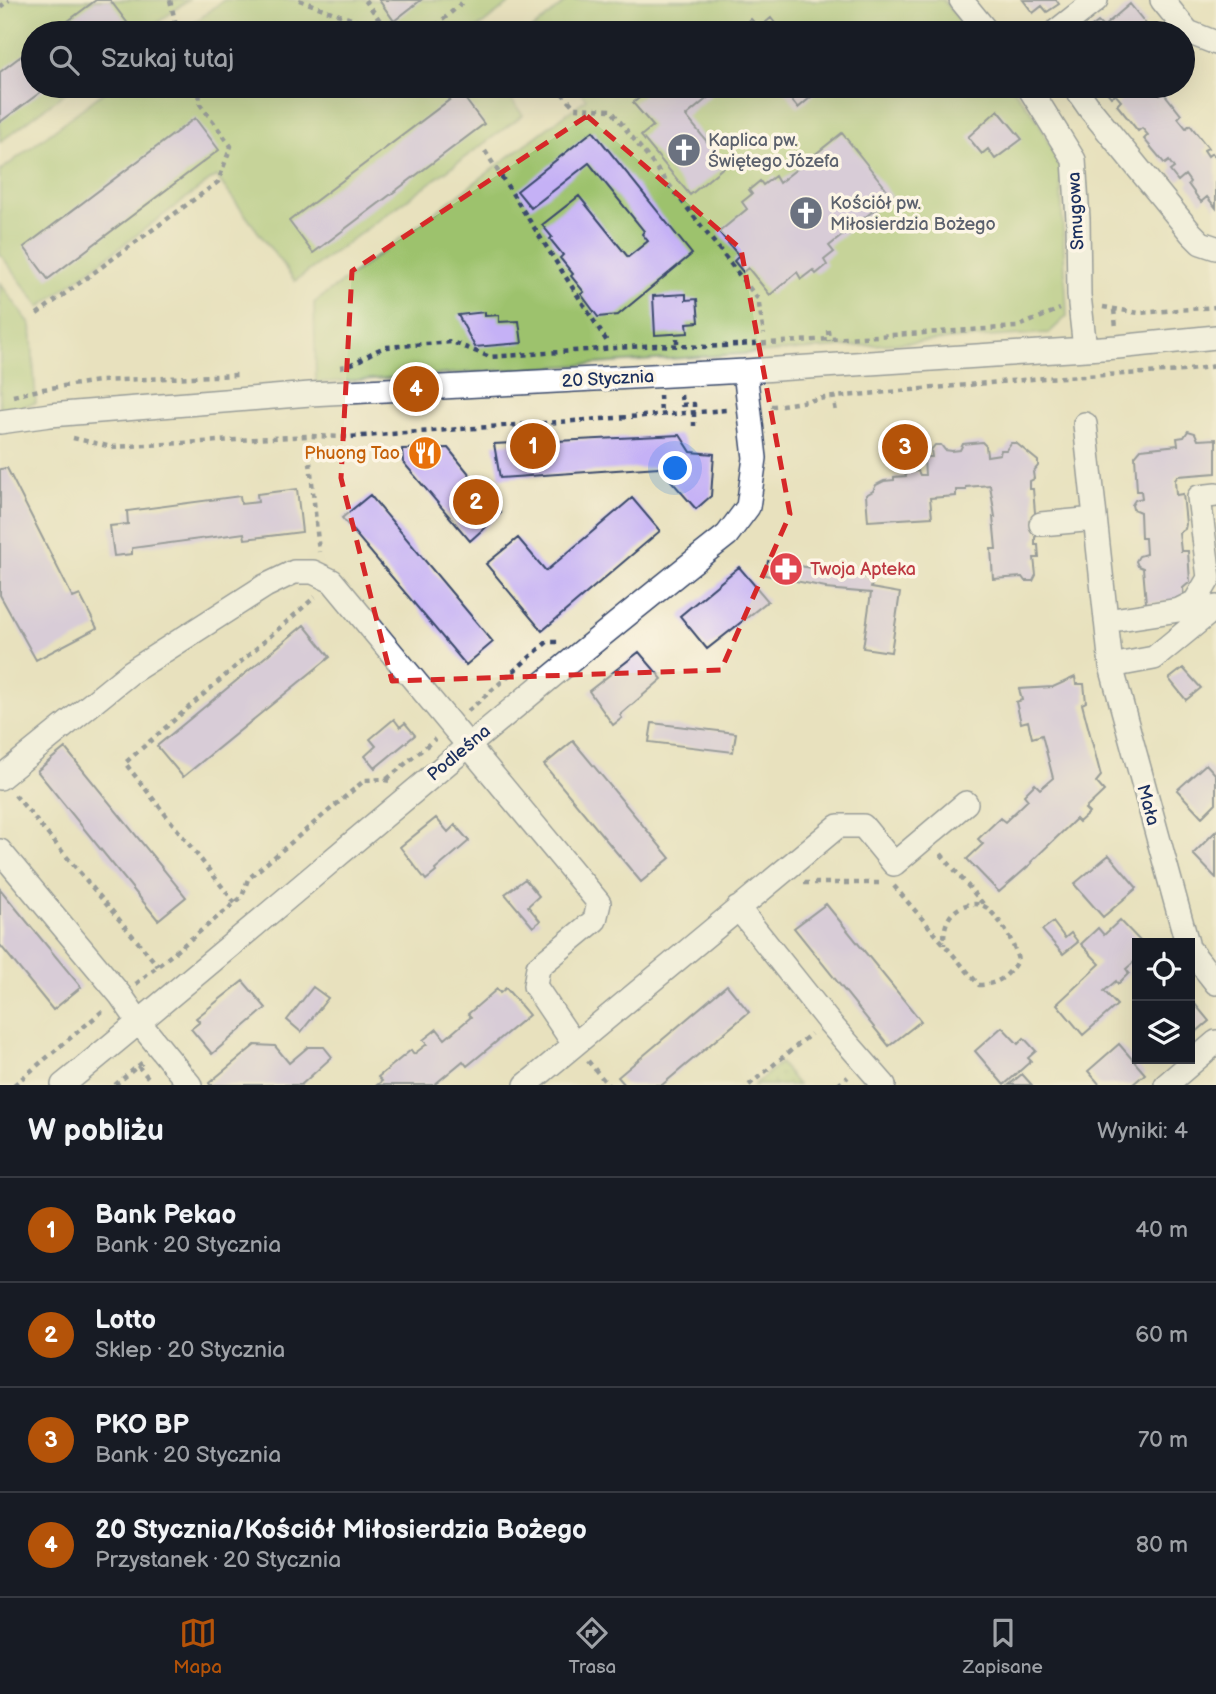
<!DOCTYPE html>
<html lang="pl">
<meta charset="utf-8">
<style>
:root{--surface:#171b24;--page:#20242c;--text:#f1f3f6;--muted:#9ea1a6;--line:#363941;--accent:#b45309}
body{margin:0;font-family:"Balsamiq Sans",sans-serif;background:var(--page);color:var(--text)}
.controls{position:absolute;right:21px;bottom:21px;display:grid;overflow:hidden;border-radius:0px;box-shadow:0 7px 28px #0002}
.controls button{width:63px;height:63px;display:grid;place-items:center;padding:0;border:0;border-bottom:2px solid var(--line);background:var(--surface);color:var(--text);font:35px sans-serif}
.you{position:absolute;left:676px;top:469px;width:24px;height:24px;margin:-18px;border:5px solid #fff;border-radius:50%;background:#1a73e8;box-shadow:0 0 0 10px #1a73e833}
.badge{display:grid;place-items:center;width:46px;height:46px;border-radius:50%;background:var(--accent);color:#fff;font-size:23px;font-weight:700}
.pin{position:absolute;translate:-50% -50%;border:4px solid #fff;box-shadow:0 2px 7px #0006}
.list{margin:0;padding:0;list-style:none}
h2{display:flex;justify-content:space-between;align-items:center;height:91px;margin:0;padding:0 28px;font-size:30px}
h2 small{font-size:23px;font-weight:400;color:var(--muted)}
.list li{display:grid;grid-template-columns:46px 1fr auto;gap:21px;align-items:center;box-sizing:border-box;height:105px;padding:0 28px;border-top:2px solid var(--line)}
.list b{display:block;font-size:26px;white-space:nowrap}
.list p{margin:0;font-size:23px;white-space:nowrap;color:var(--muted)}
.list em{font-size:23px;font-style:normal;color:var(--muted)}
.icon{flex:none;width:38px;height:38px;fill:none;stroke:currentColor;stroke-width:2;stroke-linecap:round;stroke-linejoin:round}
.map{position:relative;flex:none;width:1216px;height:1085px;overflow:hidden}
.search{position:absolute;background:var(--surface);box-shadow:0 7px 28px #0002;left:21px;right:21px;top:21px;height:77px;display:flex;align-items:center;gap:18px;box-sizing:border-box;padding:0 24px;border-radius:38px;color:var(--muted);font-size:26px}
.sheet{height:511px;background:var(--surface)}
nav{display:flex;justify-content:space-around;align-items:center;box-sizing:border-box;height:98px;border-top:2px solid var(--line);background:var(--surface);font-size:19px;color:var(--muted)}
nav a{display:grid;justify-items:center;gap:4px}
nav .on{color:var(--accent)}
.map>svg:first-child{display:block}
.green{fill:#9dc26d;stroke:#5c7866;stroke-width:2}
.park{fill:url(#park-dots);stroke:#5c7866;stroke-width:2}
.building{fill:#c5b1f6}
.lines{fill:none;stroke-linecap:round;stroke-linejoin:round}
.minor-casing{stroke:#3a4a6c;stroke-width:26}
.path{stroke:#3a4a6c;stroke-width:4.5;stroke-dasharray:5 5;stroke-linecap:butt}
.minor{stroke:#fff;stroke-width:23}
.marked{fill:none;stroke:#d62828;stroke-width:5;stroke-dasharray:14 9;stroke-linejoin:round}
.labels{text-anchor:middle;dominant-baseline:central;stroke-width:7;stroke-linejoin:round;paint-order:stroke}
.worship-label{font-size:18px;fill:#5b616d;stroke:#fcf5e5;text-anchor:start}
.street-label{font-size:18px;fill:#1b2f5e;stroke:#fcf5e5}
.food-label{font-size:18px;fill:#c56008;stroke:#fcf5e5;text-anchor:end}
.health-label{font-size:18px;fill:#be3a42;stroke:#fcf5e5;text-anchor:start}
</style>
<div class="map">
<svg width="1216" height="1085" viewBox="0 0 1216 1085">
<defs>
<pattern id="park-dots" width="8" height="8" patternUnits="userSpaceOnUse" patternTransform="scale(1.75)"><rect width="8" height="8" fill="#9dc26d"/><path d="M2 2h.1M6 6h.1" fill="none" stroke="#7f9e5d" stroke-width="1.8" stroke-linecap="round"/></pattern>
</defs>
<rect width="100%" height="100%" fill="#fcf5e5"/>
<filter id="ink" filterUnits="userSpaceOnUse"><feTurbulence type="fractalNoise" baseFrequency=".0143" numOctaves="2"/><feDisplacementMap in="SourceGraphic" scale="14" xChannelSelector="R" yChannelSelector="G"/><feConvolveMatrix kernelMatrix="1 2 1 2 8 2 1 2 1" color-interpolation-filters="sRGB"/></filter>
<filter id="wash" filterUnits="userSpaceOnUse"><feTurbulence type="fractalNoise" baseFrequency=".00686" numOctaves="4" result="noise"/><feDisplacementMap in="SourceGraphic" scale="28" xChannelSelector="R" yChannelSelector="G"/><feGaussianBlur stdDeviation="1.57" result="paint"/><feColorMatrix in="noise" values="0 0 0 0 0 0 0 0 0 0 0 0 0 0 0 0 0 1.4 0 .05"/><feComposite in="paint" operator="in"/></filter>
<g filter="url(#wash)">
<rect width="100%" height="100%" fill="#e8e1be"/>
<path class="green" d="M0 0H188L144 33H33V86H74L0 142Z
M224 0H514L471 33H181Z
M568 0H943L970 33H532L530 31Z
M112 86H501L523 115 295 281 216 176 40 307 0 254V171Z
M576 86H1011L1038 120 1060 167 1067 316 1049 333 316 383 314 303 586 99Z
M0 283 31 325 36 403 0 412Z"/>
<path class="park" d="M780 1063 798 1085H754Z"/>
<g id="blocks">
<path class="building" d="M96 0H110L129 25 118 33H52Z
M379 0H421L394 21Z
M1023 0H1056L1059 4 1047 12 1042 6 1033 13Z
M1130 4 1146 24 1141 28 1145 33H1084L1098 22 1103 27Z
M771 18 783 33H719L733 22 739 30 751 19 759 28Z
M33 47V86H49L0 122V72Z
M654 86H722L686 116 726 165 690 195 641 136 653 126 633 103Z
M780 86H824L798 108Z
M1102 86H1152L1160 95 1163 92 1181 115 1178 118 1186 128 1190 125 1208 148 1204 150 1208 156 1212 153 1216 158V208L1207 197 1201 202 1188 184 1190 182 1185 175 1178 181 1170 171 1174 168 1169 161 1165 164 1144 139 1148 135 1142 128 1138 131 1117 105 1121 101 1115 94 1111 97Z
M460 92 484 124 313 253 289 221Z
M998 110 1022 139 995 159 988 149 982 154 968 137Z
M195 118 219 150 48 279 24 247Z
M593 131 692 254 618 315 598 317 581 294 584 292 571 276 573 274 560 258 563 255 550 239 552 237 542 225 579 196 628 257 648 241 642 234 644 231 593 168 589 163 531 208 517 191Z
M842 133 892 196 829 246 834 252 824 260 827 265 816 274 813 270 801 279 797 272 770 295 748 268 743 272 734 261 739 256 719 232 747 209 742 202 752 194 749 190 760 181 763 185 775 176 779 183Z
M686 294V300L697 299 699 322 687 323 688 333 655 335 653 296Z
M485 312V316L499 315V322L519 321 522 343 475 347 458 315Z
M1188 431 1195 433 1198 440 1216 439V473L1178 476 1175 480 1176 495 1183 494 1186 524 1185 529 1179 533 1181 551H1188L1190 582 1183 588 1184 600 1146 603 1143 568 1138 566 1136 561 1139 556 1146 554 1145 538H1141L1140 512 1133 509 1132 505 1135 500 1142 498 1141 491H1137L1135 456 1141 449 1178 445 1177 438 1184 437Z
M680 435 691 452 714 454 711 496 696 509 659 467 500 478 494 444Z
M982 442 986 446 987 456 1000 454 1001 450H1006L1011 443H1016L1038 461V466L1033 472 1034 479 1030 481V489H1033L1037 536 1035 537V545H1038L1039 558H1034L1036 575 1033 581H1025L1022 577 993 579 991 549H996L993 517H995L990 485 966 487V490H956V496L930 498 932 517 868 521 866 495 873 491 876 485 884 481 894 480V477L906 476 907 472 918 471 920 475H925L924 457H932L931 450 935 445H941L945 450 952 451 960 450 963 444Z
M448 448 501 513 470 541 403 462 402 449Z
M7 468 73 598 80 595 97 628 36 660 0 595V469Z
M297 489 302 532 245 539 244 533 132 548V554L114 556 110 526 128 524 127 511 240 496 241 504 258 502 257 494Z
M370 495 493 642 466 665 342 518Z
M632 498 660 531 542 631 486 564 518 538 546 571Z
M768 561 862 576 873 579 871 588 900 593 891 652 863 648 871 593 826 589V587L765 575Z
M739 567 768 601 707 649 680 616Z
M304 625 330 657 183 777 157 746Z
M639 652 662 679 620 715 622 718 613 725 589 691Z
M1183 668 1201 688 1186 700 1169 679Z
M1075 677 1076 684H1084L1086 702 1082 704 1101 776 1096 782 1104 791 1085 809 1089 813 1079 822 1076 819 1031 862 1032 863 999 892 967 859 983 844 978 839 1000 818 1005 822 1028 800 1024 795 1035 784 1040 789 1053 778 1042 735 1032 738 1028 721 1021 723 1016 702 1022 700 1019 689 1053 687Z
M394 719 400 727 405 723 415 735 375 768 365 756 376 746 370 739Z
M652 723 736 733 733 752 649 742Z
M573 741 670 858 641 882 544 765Z
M65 748 186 897 158 920 37 771Z
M1206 764 1216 775V803L1202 817 1177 790Z
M436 818 448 832 455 825 469 841 435 870 436 872 426 880 400 847Z
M1216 831V878L1193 854Z
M1109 855 1137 888 1103 917 1074 884Z
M525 879 539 896 528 906 540 921 533 927 505 894Z
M0 889 81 987 53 1010 0 945Z
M826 904 921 1021 889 1046 794 928Z
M1120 920 1142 943H1137V966L1134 962 1126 969 1129 973 1118 984 1116 981 1104 991 1117 1005 1083 1035 1057 1004 1100 964 1081 944 1098 928 1104 935Z
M1053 922 1065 938 1071 933 1078 942 1063 954 1042 930Z
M243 981 266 1008 212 1054 191 1029 200 1022 196 1018Z
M727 985 749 1012 662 1085H625L618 1077Z
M313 987 328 998 301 1032 287 1020Z
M506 988 529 1015 467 1066 463 1061 434 1085H377L382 1081 378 1077 411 1050 414 1054 427 1044 423 1040 437 1029 445 1039 471 1017 468 1014 497 989 500 993Z
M1190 998 1209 1021 1190 1037Z
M1002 1027 1018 1044 1024 1038 1036 1051 1028 1058 1031 1061 1004 1085 975 1051Z
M1119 1044 1145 1074 1132 1085H1100L1088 1071Z
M255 1045 275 1046 289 1063 308 1047H324L332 1057 301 1085H210L209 1083Z
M1022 1074 1032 1085H1009Z"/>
</g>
</g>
<g filter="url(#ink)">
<use href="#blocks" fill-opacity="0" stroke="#3a4a6c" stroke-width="2"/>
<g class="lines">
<g class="minor-casing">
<path id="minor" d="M961 0 988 33
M1162 0 1188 32 1216 43
M1054 33 1096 0
M1028 86 1074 160 1078 219 1079 295 1085 349
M1074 86 1090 109 1191 233 1201 243 1216 248
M0 422 50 415 310 394 745 371 1117 347 1216 337
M1085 424 1111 666 1187 943
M1041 524 1095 519
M1106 621 1179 610 1195 602 1209 578 1199 497 1216 495
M1111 666 1154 658 1216 607
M0 778 131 672 265 586 294 572H313L332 581 599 903 595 920 538 967 535 986 574 1044
M0 851 121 996 139 1022
M738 908 828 1021 884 1085
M1190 950 1216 983
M137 1020 190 1085
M63 1085C285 903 501 713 727 535L748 507 755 458 745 371
M526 1085 838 826H863L894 864 966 803
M1166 1085 1216 1042"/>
</g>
<path class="path" d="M170 0 175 21 184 33
M299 0 389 33
M365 0 389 33
M0 7 9 0
M428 33 465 0
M562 93 575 108 611 110 758 299 764 334
M485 151 608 343
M1103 307 1139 313 1216 307
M1114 310 1116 327
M37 314 218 182 231 146 200 104 199 86
M828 330 829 341
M677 338V348
M340 367C358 365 369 351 387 347L452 342 490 357 657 345 706 347 1017 327 1060 309
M660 395 661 415
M681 395 682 405 694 404V426
M833 395 836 412
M13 396 43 389 99 381 237 375
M771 406C792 405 812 399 834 397L1044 378 1182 371 1216 366
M73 438 112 447 308 436 349 437 727 410
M309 452 319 552
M468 711 547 642H559
M387 779 435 739
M15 795 158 966
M941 854 985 906
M804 883H883
M894 886 979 985C999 984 1007 977 1018 960 1013 941 1003 922 987 908 975 899 956 906 949 918 944 926 944 936 944 945
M235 903 125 763 315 597
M136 984 242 897 248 879 365 780 387 779 386 786
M588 1061 608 1085
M138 1066 151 1081
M14 1085 105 1009
M115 1085 144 1061
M749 1085 811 1034
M838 1085 848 1077"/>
<use href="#minor" class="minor"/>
</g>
</g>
<path d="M0 0H1216V1085H0ZM587 116 741 249 790 514 721 670 392 681 341 478 352 271Z" fill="#e8e1be" fill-opacity=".55" fill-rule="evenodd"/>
<path class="marked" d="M587 116 741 249 790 514 721 670 392 681 341 478 352 271Z"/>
<defs>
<g id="church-disc" transform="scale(1.75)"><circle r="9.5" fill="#6b7280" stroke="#fcf5e5"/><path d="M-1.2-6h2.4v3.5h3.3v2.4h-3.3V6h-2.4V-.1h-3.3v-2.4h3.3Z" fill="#fff"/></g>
<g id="restaurant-disc" transform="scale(1.75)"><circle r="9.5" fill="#e8710a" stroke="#fcf5e5"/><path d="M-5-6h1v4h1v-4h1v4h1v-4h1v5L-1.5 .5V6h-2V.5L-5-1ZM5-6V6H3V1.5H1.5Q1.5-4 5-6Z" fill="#fff"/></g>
<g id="pharmacy-disc" transform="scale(1.75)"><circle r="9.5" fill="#e0444e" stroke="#fcf5e5"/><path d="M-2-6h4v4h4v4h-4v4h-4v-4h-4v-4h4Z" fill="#fff"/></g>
</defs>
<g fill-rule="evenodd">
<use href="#church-disc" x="684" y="150"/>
<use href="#church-disc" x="806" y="213"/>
<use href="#restaurant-disc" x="425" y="453"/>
<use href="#pharmacy-disc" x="786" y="569"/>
</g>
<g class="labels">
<g class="worship-label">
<text x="708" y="140">Kaplica pw.<tspan x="708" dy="21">Świętego Józefa</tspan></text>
<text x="830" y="203">Kościół pw.<tspan x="830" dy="21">Miłosierdzia Bożego</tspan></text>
</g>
<g class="street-label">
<text transform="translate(1076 211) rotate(-93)">Smugowa</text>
<text transform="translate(608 379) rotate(-3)">20 Stycznia</text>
<text transform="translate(459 753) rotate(-40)">Podleśna</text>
<text transform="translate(1148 805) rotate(74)">Mała</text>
</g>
<g class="food-label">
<text x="400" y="453">Phuong Tao</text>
</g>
<g class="health-label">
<text x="810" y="569">Twoja Apteka</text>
</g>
</g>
</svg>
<div class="controls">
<button><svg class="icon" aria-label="locate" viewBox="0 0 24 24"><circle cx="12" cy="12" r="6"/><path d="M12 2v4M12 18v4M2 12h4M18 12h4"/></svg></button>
<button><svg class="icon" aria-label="layers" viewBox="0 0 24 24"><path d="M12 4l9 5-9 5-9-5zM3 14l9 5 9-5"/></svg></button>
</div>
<div class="you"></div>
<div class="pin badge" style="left:533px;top:446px">1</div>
<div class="pin badge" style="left:476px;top:502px">2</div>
<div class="pin badge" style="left:905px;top:447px">3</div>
<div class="pin badge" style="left:416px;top:389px">4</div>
<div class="search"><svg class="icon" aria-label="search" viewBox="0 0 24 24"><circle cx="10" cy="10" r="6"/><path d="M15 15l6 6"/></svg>Szukaj tutaj</div>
</div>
<section class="sheet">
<h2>W pobliżu<small>Wyniki: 4</small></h2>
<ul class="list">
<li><span class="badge">1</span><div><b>Bank Pekao</b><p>Bank · 20 Stycznia</p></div><em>40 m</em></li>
<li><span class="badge">2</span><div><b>Lotto</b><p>Sklep · 20 Stycznia</p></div><em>60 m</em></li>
<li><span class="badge">3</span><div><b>PKO BP</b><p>Bank · 20 Stycznia</p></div><em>70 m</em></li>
<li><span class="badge">4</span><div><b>20 Stycznia/Kościół Miłosierdzia Bożego</b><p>Przystanek · 20 Stycznia</p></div><em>80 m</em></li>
</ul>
</section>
<nav>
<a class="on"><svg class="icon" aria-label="map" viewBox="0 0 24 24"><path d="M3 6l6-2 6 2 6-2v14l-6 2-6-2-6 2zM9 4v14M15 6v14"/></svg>Mapa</a>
<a><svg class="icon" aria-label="directions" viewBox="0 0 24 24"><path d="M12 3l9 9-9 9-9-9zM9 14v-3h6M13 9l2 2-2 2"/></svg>Trasa</a>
<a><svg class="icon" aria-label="saved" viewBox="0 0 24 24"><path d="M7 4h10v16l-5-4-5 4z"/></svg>Zapisane</a>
</nav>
